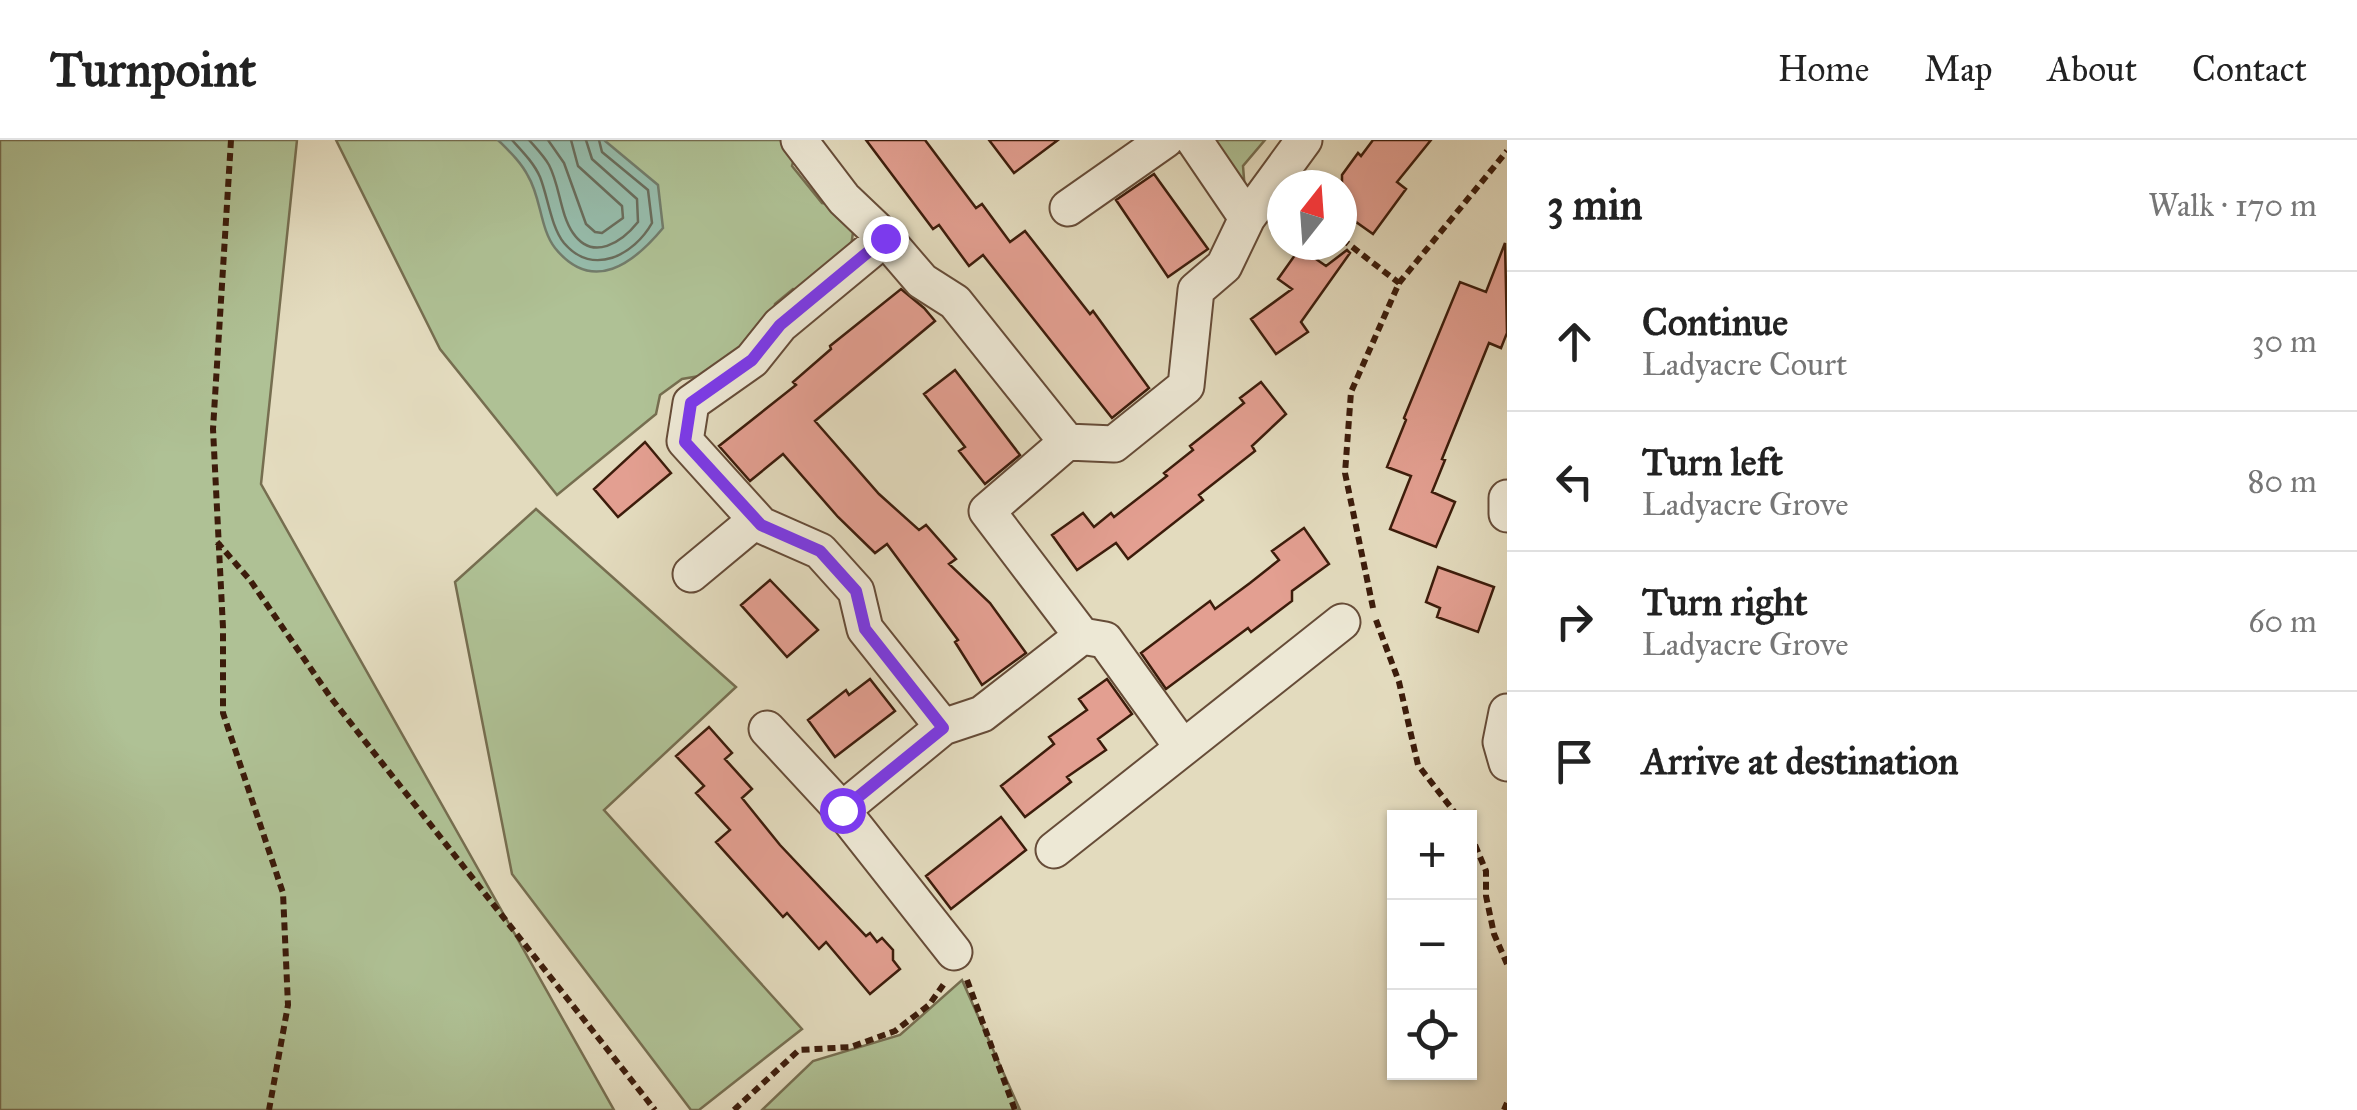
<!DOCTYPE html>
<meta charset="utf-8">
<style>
:root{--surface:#fff;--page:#f2f2f2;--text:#222;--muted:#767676;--line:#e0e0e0}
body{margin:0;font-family:"IM FELL Great Primer",serif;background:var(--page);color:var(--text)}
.controls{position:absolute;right:30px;bottom:30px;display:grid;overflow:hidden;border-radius:0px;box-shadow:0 2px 8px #0004}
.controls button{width:90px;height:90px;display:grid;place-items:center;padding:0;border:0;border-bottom:2px solid var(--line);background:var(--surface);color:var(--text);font:50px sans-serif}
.compass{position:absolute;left:1267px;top:30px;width:90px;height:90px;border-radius:50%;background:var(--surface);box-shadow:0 2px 8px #0004;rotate:17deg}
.stop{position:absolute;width:30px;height:30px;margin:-22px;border:8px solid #7c3aed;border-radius:50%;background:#fff}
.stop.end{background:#7c3aed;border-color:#fff;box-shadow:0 2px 10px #0008}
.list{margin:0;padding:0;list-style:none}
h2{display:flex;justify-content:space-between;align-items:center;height:130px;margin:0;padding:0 40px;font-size:42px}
h2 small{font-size:32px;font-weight:400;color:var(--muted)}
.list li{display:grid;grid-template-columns:65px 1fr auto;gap:30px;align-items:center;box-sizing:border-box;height:140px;padding:0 40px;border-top:2px solid var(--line)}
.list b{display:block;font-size:38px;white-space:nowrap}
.list p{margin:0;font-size:32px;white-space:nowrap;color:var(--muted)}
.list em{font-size:32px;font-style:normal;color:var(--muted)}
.icon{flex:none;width:55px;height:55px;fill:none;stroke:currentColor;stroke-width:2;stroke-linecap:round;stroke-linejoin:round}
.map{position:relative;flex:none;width:1507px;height:970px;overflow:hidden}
header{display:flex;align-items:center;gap:60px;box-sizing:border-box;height:140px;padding:0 50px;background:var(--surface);border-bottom:2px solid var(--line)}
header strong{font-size:48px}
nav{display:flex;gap:55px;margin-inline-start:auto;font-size:35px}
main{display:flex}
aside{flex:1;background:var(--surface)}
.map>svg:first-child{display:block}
.green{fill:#afc195;stroke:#766e50;stroke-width:2.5}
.water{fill:#96bcab;stroke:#727c6b;stroke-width:2.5}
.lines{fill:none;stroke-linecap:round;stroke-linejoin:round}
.shore{stroke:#696c5b;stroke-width:2.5}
.building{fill:#e39f91;stroke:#3c1c0b;stroke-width:2.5}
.minor-casing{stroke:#664c38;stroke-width:39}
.path{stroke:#3c1c0b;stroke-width:6;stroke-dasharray:8 5;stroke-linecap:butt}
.minor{stroke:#ede8d5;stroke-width:35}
.route{stroke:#7c3aed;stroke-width:12}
</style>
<header>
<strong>Turnpoint</strong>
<nav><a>Home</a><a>Map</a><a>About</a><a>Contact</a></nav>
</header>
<main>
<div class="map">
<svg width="1507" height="970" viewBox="0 0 1507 970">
<rect width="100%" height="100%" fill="#e3dbbe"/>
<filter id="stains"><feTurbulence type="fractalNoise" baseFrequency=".002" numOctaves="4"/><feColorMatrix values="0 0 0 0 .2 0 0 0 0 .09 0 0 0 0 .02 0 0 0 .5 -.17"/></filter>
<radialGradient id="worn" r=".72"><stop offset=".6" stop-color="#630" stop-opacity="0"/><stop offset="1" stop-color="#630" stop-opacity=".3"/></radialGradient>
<path class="green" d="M0 0H297L261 344 614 970H0Z
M336 0H787L796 11 792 26 822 63 837 65 854 85 851 107 812 151 793 149 775 164 773 179 723 232 682 239 660 255 656 274 557 355 440 209Z
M1208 0H1265L1243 26 1245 51Z
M536 369 736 547 604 670 802 889 699 970H691L512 734 455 442Z
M962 840 1020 970H762L813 921 900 895Z"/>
<path class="water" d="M498 0H604L658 45 663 88C634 123 593 155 555 108 540 89 541 57 528 36 521 22 509 11 498 0Z"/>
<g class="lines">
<path class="shore" d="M512 0C522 11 534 23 540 37 548 57 551 87 564 103 593 137 634 115 652 83L648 50 602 12 599 0
M529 0C536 8 544 16 549 25 560 46 560 74 573 93 593 122 622 102 638 82L637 59 592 19 586 0
M548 0 564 23 586 84 595 92 602 93 623 78 622 66 578 26 571 0"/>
</g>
<path class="building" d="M866 0H925L976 68 982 64 1010 102 1025 91 1090 174 1093 171 1149 248 1112 278 983 115 969 126 939 85 933 89Z
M989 0H1058L1014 33Z
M1373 0H1431L1397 42 1406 49 1373 94 1342 72V35L1358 13 1361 16Z
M1154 34 1208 109 1168 137 1116 60Z
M1505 103 1507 193 1501 208 1489 203 1442 319 1445 320 1432 352 1455 362 1436 407 1390 389 1411 336 1387 327 1406 280 1404 278 1460 142 1486 152Z
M1300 108 1326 126 1347 110 1350 113 1301 182 1308 192 1276 214 1251 179 1292 149 1278 139Z
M901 149 924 168 935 181 815 281 879 354 919 390 926 385 956 419 949 424 990 463 1026 513 982 545 955 502 958 500 887 404 875 413 838 377 783 314 750 341 719 306 796 245 793 242 831 209 830 206Z
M955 230 1020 315 985 344 959 311 965 307 924 254Z
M1261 242 1286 274 1252 306 1255 311 1199 355 1203 360 1128 419 1116 403 1077 430 1052 395 1083 373 1094 387 1111 373 1114 377 1167 336 1164 333 1193 310 1190 306 1244 263 1240 258Z
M645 302 671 333 618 377 594 349Z
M1304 388 1329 424 1292 451V461L1251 492 1248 488 1166 549 1141 513 1210 461 1215 469 1250 443 1279 420 1272 411Z
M1438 427 1494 447 1478 492 1437 477 1440 468 1426 462Z
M770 440 818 490 787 517 741 465Z
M870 539 895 571 835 617 808 580 846 550 849 555Z
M1107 539 1132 574 1098 599 1106 610 1067 637 1071 642 1025 677 1001 646 1054 604 1049 597 1087 570 1079 559Z
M709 587 732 613 725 619 752 649 742 658 780 705 866 796 870 793 877 802 882 798 893 810V820L900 829 870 854 826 802 819 809 787 773 783 777 716 702 730 690 696 653 704 646 676 616Z
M1001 677 1026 710 951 769 926 736Z"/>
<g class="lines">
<g class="minor-casing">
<path id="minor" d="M799 0 844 59 885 98 922 141 955 162 1067 302
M1194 0 1247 78
M1068 68 1165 0
M885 98 780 185 752 220 691 263 685 301 761 385 820 411 856 451 865 489 943 587
M1507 358V374
M691 434 756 380
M1082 496 987 371 1067 302 1114 304 1186 246 1196 150 1224 126 1247 78 1304 0
M1082 496 1105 500 1183 608 1342 482
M1507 572 1501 602 1507 623
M767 589 842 670 954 812
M842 670 943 587 982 574 1082 496
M1054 710 1183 608"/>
</g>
<path class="path" d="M231 0 213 289 223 488V573L283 753 288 865 269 970
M1342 99 1399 143
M217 402 250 440 331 558 655 970
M1373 468 1345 333 1351 252 1399 143 1507 11
M1376 480 1399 542 1418 625 1459 678
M1470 693 1486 731V756L1494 794 1507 824
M967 840 1015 970
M734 970 799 910 851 907 895 891 929 865 946 841
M1504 970 1507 963"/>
<use href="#minor" class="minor"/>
</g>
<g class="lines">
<path class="route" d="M842 670 943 588 865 489 856 451 820 411 761 385 685 302 691 263 752 220 780 185 885 98"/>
</g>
<rect width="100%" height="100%" filter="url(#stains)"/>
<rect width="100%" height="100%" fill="url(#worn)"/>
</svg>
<div class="controls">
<button>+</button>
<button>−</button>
<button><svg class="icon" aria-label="locate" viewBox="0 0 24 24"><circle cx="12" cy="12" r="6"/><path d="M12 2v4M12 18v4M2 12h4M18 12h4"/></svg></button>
</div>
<svg class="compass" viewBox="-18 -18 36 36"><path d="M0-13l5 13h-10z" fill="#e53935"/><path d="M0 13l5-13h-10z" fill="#767676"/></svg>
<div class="stop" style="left:842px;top:670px"></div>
<div class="stop end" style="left:885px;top:98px"></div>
</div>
<aside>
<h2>3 min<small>Walk · 170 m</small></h2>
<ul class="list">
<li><svg class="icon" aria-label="ahead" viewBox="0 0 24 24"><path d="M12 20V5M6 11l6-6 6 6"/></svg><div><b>Continue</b><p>Ladyacre Court</p></div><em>30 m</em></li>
<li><svg class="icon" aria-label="left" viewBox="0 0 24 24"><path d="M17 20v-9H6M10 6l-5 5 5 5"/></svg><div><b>Turn left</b><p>Ladyacre Grove</p></div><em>80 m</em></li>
<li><svg class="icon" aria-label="right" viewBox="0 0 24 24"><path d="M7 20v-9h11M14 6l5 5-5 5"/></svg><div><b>Turn right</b><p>Ladyacre Grove</p></div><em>60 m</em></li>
<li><svg class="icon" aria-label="arrive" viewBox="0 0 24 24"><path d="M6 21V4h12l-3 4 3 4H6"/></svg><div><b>Arrive at destination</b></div></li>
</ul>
</aside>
</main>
